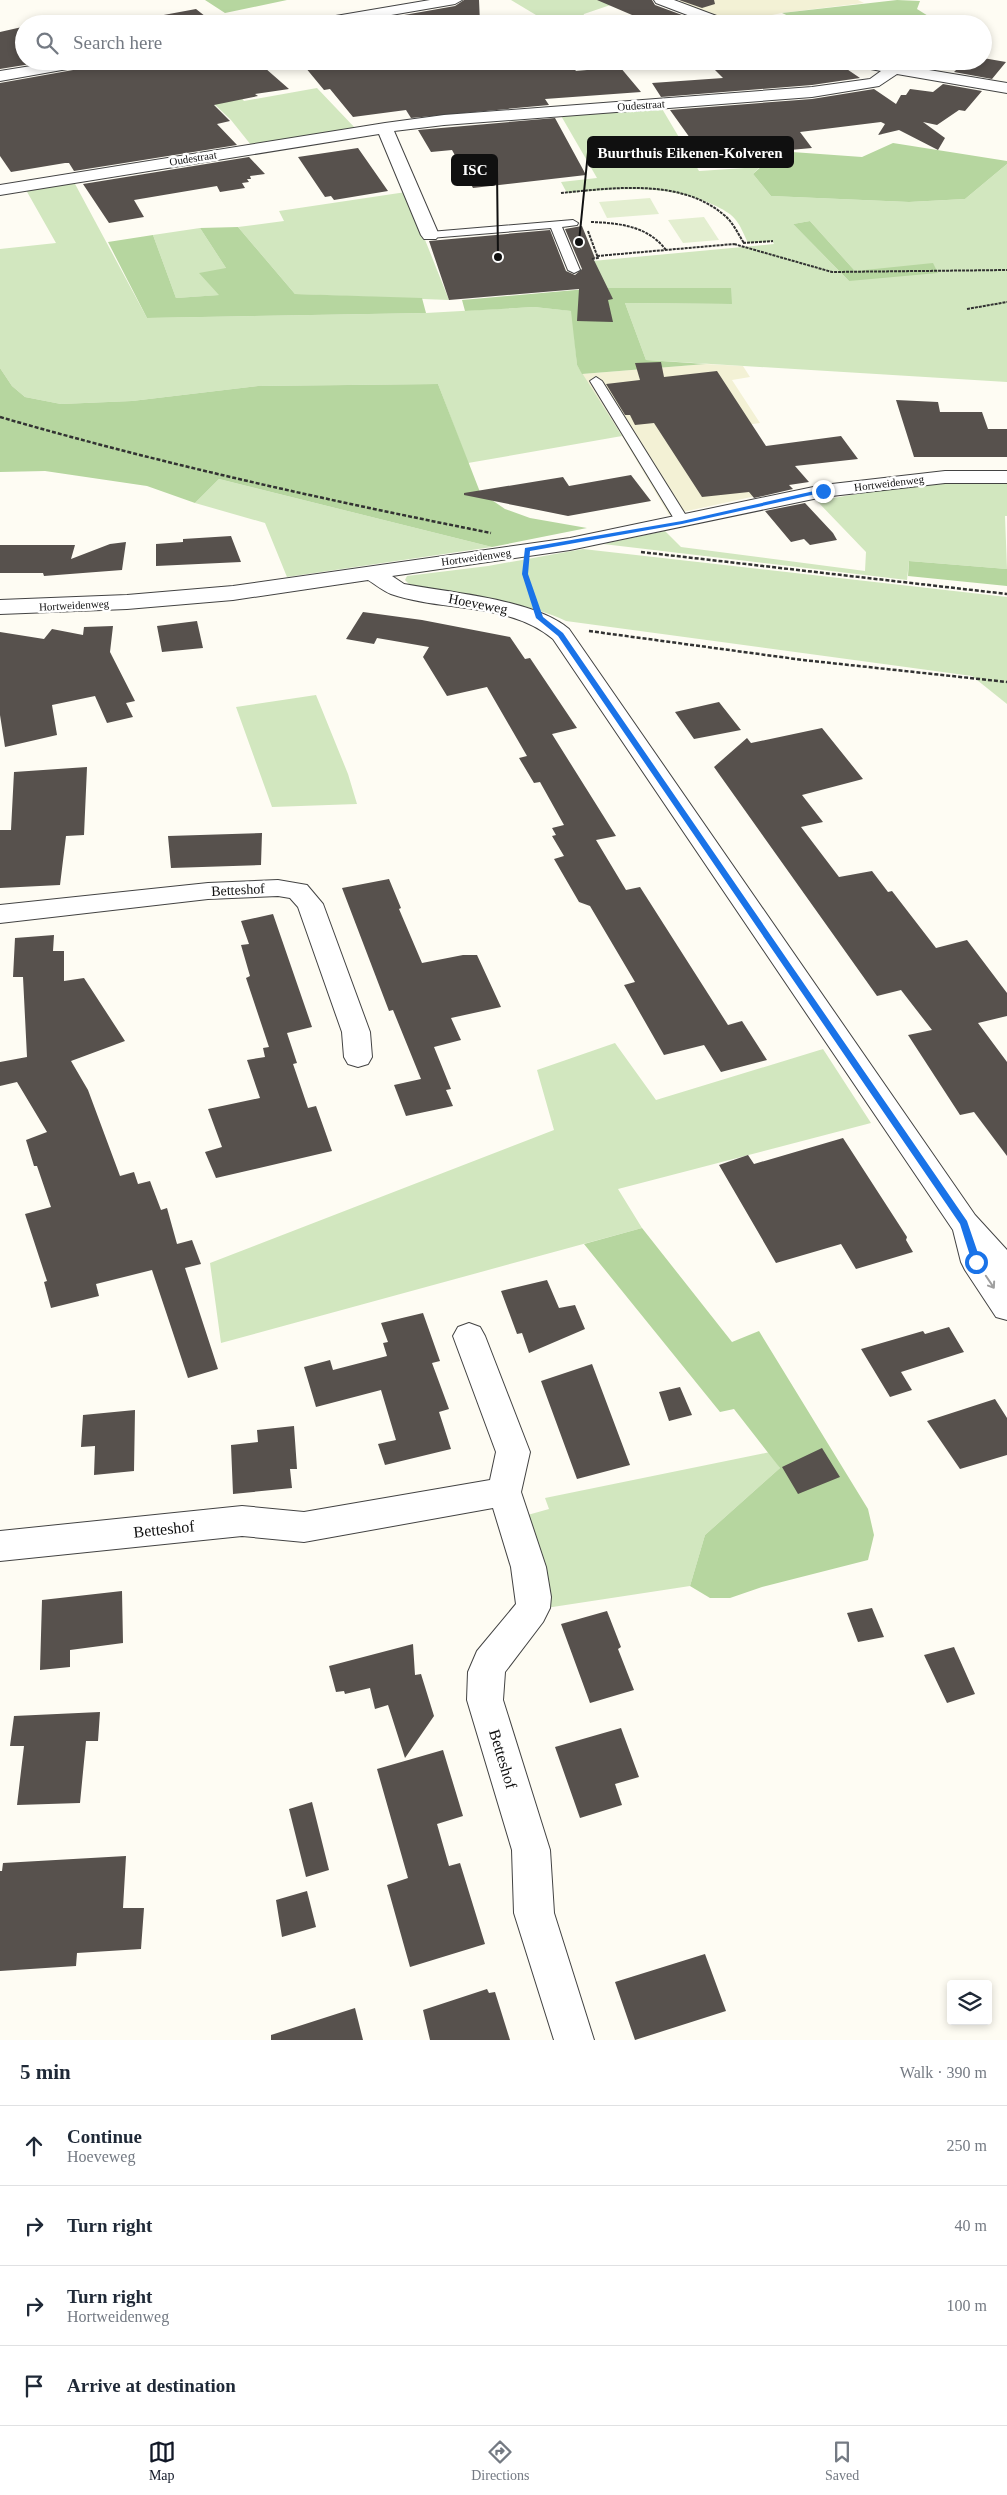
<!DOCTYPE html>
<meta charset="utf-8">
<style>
:root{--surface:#fff;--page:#f6f6f7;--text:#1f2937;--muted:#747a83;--line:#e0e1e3;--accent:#111827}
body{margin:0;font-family:"Times New Roman",serif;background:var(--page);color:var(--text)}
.controls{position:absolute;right:15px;bottom:15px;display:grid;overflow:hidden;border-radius:5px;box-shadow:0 2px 8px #0003}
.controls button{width:45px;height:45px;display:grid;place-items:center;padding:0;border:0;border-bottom:1px solid var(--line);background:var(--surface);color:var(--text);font:25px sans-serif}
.stop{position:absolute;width:15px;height:15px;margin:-11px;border:4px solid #1a73e8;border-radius:50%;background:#fff}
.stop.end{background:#1a73e8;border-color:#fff;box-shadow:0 1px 5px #0008}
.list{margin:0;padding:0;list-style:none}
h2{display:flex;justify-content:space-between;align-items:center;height:65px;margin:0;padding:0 20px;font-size:21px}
h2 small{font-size:16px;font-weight:400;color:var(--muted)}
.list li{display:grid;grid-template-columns:32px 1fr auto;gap:15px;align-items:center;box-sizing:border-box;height:80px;padding:0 20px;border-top:1px solid var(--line)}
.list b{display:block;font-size:19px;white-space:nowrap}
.list p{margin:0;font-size:16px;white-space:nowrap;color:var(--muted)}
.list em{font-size:16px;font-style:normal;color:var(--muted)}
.icon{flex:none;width:28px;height:28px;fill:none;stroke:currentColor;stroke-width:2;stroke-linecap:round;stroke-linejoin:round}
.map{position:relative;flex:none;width:1007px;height:2040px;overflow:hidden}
.search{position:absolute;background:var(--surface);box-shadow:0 2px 8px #0003;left:15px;right:15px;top:15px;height:55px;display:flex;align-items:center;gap:12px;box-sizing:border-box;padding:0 18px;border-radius:28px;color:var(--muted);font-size:19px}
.sheet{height:385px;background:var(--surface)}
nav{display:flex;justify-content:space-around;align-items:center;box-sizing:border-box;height:70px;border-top:1px solid var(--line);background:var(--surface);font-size:14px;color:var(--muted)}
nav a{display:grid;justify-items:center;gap:2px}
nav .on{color:var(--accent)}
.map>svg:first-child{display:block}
.farmland{fill:#f3f1d5}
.green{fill:#d2e7bf;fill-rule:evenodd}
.forest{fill:#b6d69f}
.pitch{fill:#e3eed0}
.building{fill:#57514d}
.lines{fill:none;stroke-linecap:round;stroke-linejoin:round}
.lane-casing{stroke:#434343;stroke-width:2}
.street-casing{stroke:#434343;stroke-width:2}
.path-far1{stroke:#323232;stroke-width:2;stroke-dasharray:3 1;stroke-linecap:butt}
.path{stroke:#323232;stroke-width:2.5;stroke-dasharray:4 2;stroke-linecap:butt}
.lane{fill:#fff;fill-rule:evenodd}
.street{fill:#fff;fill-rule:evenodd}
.oneway{stroke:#9f9f9f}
.route{fill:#1a73e8}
.labels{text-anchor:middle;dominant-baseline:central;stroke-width:5;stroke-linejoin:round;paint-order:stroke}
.far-street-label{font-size:11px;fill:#101010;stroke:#fff}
.street-label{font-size:14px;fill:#101010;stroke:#fff}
.near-street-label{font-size:16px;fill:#101010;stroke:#fff}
.leader{fill:none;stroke:#101010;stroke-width:2}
.callout-dot{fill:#101010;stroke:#fff;stroke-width:2}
.callout{fill:#101010;stroke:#101010;stroke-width:2}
.callout-label{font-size:15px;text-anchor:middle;font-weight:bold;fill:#fff}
</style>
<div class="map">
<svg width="1007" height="2040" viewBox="0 0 1007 2040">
<rect width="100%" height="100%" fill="#fefcf3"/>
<path class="farmland" d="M681 0H858L864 3 782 13 733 23 676 2Z
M706 364 743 366 750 377 732 380 760 423 732 427 783 490 669 515 622 436 582 374Z"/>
<path class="green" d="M511 0H625L584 14 580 24H551Z
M317 88 356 129 251 145 231 120 208 98 238 94 244 101Z
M661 107 699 171 760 167 753 174 771 196 909 202 965 199 1007 164V382L646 360 625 303 732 304 598 288 582 262 774 244 772 241 748 243C744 235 741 226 735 219 730 213 722 209 716 206 669 183 617 189 567 193L561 182 597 178 560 114ZM810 221 855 271 849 281 793 224Z
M74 182 147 318 426 313 534 307 572 311 577 365 622 436 468 463 438 384 258 386 132 401 61 404 25 397 12 386 0 368V249L56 243 26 190Z
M406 192 449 300 295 294 238 227 284 221 279 211Z
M200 228 226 268 220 295 176 298 153 235Z
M219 479 492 547 287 577 265 523 195 503Z
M1007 481V516H1005L1007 569 909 561 907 580 603 544 665 531 681 547 865 571 866 552 817 501 901 486Z
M583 549 1007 597V704L972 676 566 621C517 598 463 599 411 586L405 580 407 576 488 566Z
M316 695 348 774 357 804 272 807 236 707Z
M615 1043 656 1100 823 1049 871 1123 618 1189 642 1228 221 1343 210 1263 554 1130 537 1070Z
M770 1452 780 1468 705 1535 690 1586 546 1608 524 1516 549 1509 545 1498Z"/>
<path class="forest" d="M205 0H287L225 13Z
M897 0 920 1 917 9 941 24H846L821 15 797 20 782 13Z
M893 143 1007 161V164L965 199 909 202 771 196 753 174 778 151 862 157Z
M810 221 855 271 933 263 938 273 849 281 793 224Z
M238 227 295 294 422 298 426 313 147 318 108 242 153 235 176 298 219 295 199 273 226 268 200 228Z
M598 288H731L732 304 625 303 646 360 706 364 582 374 577 365 571 311 534 307 465 311 462 300Z
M0 368 12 386 25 397 61 404 132 401 258 386 438 384 480 492 505 509 530 518 587 528 492 547 219 479 195 503 147 486 45 471 0 472Z
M909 561 1007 569V586L908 576Z
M642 1228 732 1342 759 1331 868 1509 874 1535 868 1560 762 1587 730 1598H710L690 1586 705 1535 780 1468 734 1409 720 1412 584 1244Z"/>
<path class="pitch" d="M650 198 659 214 607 218 599 202Z
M704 217 719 240 683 243 668 220Z"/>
<path class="building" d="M464 0H479L480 23 417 24 404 15 455 6Z
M597 0H652L655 5 682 15 653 24Z
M679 0H714L715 4 702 8Z
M196 9 215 24H115Z
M22 27 24 28V61H49L0 69V32Z
M983 58 1006 62 992 79 954 72 965 61H983Z
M99 61H257L289 89 255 94 258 96 214 105 230 121 217 124 237 145 74 171 69 163H65L11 172 0 156V83L90 67Z
M340 61H469L493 69 568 61 576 71 620 67 641 92 545 99 549 105 411 118 406 110 353 117 330 89 324 90 305 67Z
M706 61H835L860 78 812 85 661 97 652 83 723 78Z
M943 84 982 91 965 111 959 110 937 125 923 122 945 138 938 150 899 130 878 135 885 124 881 122 800 132 812 148 790 150 791 158 729 162 711 136 690 138 670 110 812 99 874 89 896 104 901 95H906L910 89 933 92Z
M555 118 586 175 473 188 452 150 431 152 418 130Z
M358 148 388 191 334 200 331 196 325 197 298 157Z
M249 157 265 174 250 176 251 179H247L249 182 242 183 245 188 220 192 217 186 134 200 144 217 109 223 83 184Z
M582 226 595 258H593L613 299 608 300 613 322 577 321 579 289 449 300 429 241 550 230 566 271 575 275 582 269 565 229Z
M661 362 664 377 717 371 766 446 841 436 858 459 795 466 809 482 789 485 793 489 754 498 749 492 702 497 654 423 635 425 630 415H625L606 384 640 380 635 363Z
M896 400 938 402 940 412H982L988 429H1007V457H914Z
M631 475 651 501 568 516 464 495V493L563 477 569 486Z
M805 503 833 533 837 540 810 545 804 539 791 542 765 511Z
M231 536 241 562 156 566V544L183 542V539Z
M126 542 122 570 44 576 43 573H0V545H75L71 559 110 544Z
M363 612 422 620 510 637 525 659 530 658 577 728 552 734 616 836 596 840 626 890 640 887 728 1025 742 1021 767 1060 721 1072 704 1045 664 1055 624 985 635 982 590 906 579 902 554 859 564 856 552 836 556 835 552 828 564 825 540 782 534 783 519 758 527 756 487 687 447 696 423 657 429 647 377 638 374 644 346 639Z
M197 621 203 648 162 652 157 626Z
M113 626 110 652 135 701 126 703 133 717 107 723 95 696 52 705 57 735 5 747 0 715V632L44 639 52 629 83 635 84 627Z
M719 702 741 730 694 739 675 712Z
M822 728 863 779 802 795 823 822 801 827 839 877 872 871 888 892 892 891 936 948 967 940 1007 993V1016L978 1023 1007 1062V1156L974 1112 960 1115 908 1035 932 1030 901 990 877 996 714 767 747 738 751 743Z
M87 767 84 835 66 836 60 885 0 888V830H11L14 772Z
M262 833 261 865 171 868 168 836Z
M389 879 401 908 399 909 422 963 463 955H477L501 1007 451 1018 461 1040 434 1047 451 1089 446 1090 453 1106 406 1116 394 1085 421 1079 393 1010 389 1011 342 888Z
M273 914 312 1027 287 1033 297 1063 293 1064 308 1108 316 1106 332 1151 216 1178 205 1152 222 1147 208 1109 260 1098 247 1060 265 1057 263 1048 269 1047 246 978 250 976 241 945 249 944 241 921Z
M54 935 53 951H64V981L84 978 125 1041 71 1061 88 1090 120 1176 134 1172 138 1184 150 1181 161 1210 167 1208 177 1244 192 1240 201 1264 185 1268 218 1369 188 1378 152 1270 96 1284 99 1296 51 1308 44 1282 47 1281 25 1214 51 1207 37 1166H34L26 1140 47 1132 17 1082 0 1086V1062L27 1057 23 977H13L15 938Z
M843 1138 907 1237 906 1240 913 1252 856 1269 841 1244 776 1263 719 1165 748 1155 754 1164Z
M547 1280 559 1308 575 1305 585 1329 529 1353 522 1333 517 1334 501 1291Z
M423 1313 440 1361 432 1363 449 1409 439 1412 451 1449 385 1465 378 1444 396 1440 381 1390 316 1407 304 1367 330 1360 333 1370 387 1356 383 1343 388 1342 381 1323Z
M949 1327 964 1352 901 1372 912 1390 890 1397 861 1349 923 1331 925 1334Z
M592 1364 630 1465 577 1479 541 1381Z
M680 1387 692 1415 669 1421 659 1392Z
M995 1399 1007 1418V1455L960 1469 927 1421Z
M135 1410 134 1471 94 1475 95 1446 81 1447 83 1415Z
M294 1426 297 1469H290L292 1488 233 1494 231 1445 258 1442 257 1430Z
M822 1448 840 1477 798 1494 782 1467Z
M122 1591 123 1643 70 1650V1667L40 1670 42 1600Z
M872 1608 884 1637 858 1642 847 1613Z
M607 1611 621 1647 618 1649 634 1690 590 1703 561 1624Z
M413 1644 415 1675 421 1674 434 1716 405 1758 388 1705 375 1709 370 1688 345 1694 344 1691 336 1692 329 1666Z
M954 1647 975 1694 947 1703 924 1655Z
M100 1712 98 1741H86L80 1803 17 1805 24 1746H10L14 1716Z
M621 1728 639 1777 615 1784 622 1805 580 1818 555 1747Z
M443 1750 463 1816 437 1824 449 1866 460 1863 485 1944 410 1967 387 1885 408 1878 377 1769Z
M312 1802 329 1870 306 1877 289 1809Z
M126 1856 123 1908H144L141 1949 77 1953 76 1966 0 1971V1871H2L3 1863Z
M307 1891 316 1927 282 1937 276 1900Z
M705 1954 726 2011 635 2040 615 1982Z
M487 1989 489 1993 495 1992 510 2040H430L423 2010Z
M355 2008 363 2040H271V2035Z"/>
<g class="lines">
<g class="lane-casing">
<path id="lane" d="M573 220 578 223 577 225 562 227 580 270 574 273 568 270 551 228 430 238 425 235 430 232Z
M596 377 602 381 690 522 688 525H678L676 522 590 381Z"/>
</g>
<g class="street-casing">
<path id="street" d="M430 0H462L455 4 339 24H305L312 20Z
M654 0H674L730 21 732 24H711L656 3Z
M62 61H97L90 65 0 81V71Z
M843 61H875L1007 83V93L897 74 879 86 812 97 444 125 394 131 439 235 436 239H424L421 235 379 134 0 195V185L385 123 444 115 812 87 870 79 881 71 845 64Z
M945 471H1007V483H945L823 497 570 550 392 576 404 584C451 593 533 599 569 629L975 1215 1007 1250V1320L996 1317 965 1270 961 1262 953 1230 553 639C509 602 443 612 391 594 383 591 375 584 368 580L233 600 127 609 0 614V600L127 595 233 586 570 538 823 485Z
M278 880 307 885 323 904 370 1032 372 1057 368 1064 358 1067 348 1064 344 1057 342 1032 298 907 290 898 278 896 208 899 0 923V905L208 883Z
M469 1323 480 1327 485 1336 530 1452 521 1492 546 1567 551 1597 550 1608 543 1622 505 1672 503 1700 550 1850 554 1913 594 2040H554L514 1913 512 1850 467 1700 468 1672 477 1651 516 1604 511 1567 493 1508 304 1542 242 1536 0 1561V1531L242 1506 304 1512 490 1480 496 1452 453 1336 458 1327Z"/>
</g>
<path class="path-far1" d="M561 193C613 188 681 178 724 215 733 222 738 234 744 243
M591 222C619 223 648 226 666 250
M588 231 598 258 591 259
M743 243 773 241
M734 244 832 272 1007 270
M597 256 734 244
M967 309 1007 302"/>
<path class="path" d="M0 417C162 464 326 500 491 533
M641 552 1007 594
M525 571 532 594
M589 631 803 660 1007 682"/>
<use href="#lane" class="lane"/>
<use href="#street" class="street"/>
</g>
<defs><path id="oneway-shaft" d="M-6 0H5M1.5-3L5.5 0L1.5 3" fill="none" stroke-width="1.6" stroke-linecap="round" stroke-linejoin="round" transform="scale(1.25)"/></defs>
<use class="oneway" href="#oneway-shaft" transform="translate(990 1282) rotate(56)"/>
<path class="route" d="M823 489 825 492 682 524 530 551 528 574 543 617 563 633 967 1221 981 1262 976 1266 972 1262 960 1224 558 636 536 618 522 574 525 548 682 521Z"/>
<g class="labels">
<g class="far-street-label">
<text transform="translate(641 105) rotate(-4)">Oudestraat</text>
<text transform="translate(193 158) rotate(-9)">Oudestraat</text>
<text transform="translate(889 483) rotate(-7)">Hortweidenweg</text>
<text transform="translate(476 557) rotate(-8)">Hortweidenweg</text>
<text transform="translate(74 605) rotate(-3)">Hortweidenweg</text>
</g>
<g class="street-label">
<text transform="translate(478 604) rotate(11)">Hoeveweg</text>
<text transform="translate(238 890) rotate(-3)">Betteshof</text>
</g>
<g class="near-street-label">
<text transform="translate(164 1529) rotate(-6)">Betteshof</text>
<text transform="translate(503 1759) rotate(73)">Betteshof</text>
</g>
</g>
<path class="leader" d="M579 242L588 152M498 257L497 170"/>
<g class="callout-dot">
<circle cx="579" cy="242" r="5"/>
<circle cx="498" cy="257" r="5"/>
</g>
<g class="callout">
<rect x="588" y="137" width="205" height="30" rx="5"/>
<rect x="452" y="155" width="45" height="30" rx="5"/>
</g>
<g class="callout-label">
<text x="690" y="158">Buurthuis Eikenen-Kolveren</text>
<text x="475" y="175">ISC</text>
</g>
</svg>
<div class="controls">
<button><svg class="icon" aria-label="layers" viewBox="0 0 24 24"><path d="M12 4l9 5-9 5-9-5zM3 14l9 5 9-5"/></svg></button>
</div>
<div class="stop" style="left:976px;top:1262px"></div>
<div class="stop end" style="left:823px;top:491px"></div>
<div class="search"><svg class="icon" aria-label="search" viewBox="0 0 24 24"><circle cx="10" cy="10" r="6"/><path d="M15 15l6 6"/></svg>Search here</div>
</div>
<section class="sheet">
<h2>5 min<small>Walk · 390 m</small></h2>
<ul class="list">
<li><svg class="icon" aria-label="ahead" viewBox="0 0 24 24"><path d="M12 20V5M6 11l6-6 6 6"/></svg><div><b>Continue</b><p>Hoeveweg</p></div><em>250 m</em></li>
<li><svg class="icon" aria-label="right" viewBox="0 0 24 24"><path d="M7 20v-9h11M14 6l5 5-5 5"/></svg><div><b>Turn right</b></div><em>40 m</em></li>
<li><svg class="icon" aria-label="right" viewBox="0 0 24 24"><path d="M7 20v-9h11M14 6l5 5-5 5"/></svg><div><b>Turn right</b><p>Hortweidenweg</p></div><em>100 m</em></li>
<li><svg class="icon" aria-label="arrive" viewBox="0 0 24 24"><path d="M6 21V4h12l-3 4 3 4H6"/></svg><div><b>Arrive at destination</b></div></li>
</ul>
</section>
<nav>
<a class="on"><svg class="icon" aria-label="map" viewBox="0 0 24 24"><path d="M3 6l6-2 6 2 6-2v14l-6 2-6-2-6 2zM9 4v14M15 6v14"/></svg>Map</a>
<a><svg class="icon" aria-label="directions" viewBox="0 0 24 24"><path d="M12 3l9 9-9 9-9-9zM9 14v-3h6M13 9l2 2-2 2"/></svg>Directions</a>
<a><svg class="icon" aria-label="saved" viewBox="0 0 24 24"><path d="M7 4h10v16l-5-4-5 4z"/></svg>Saved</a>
</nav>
